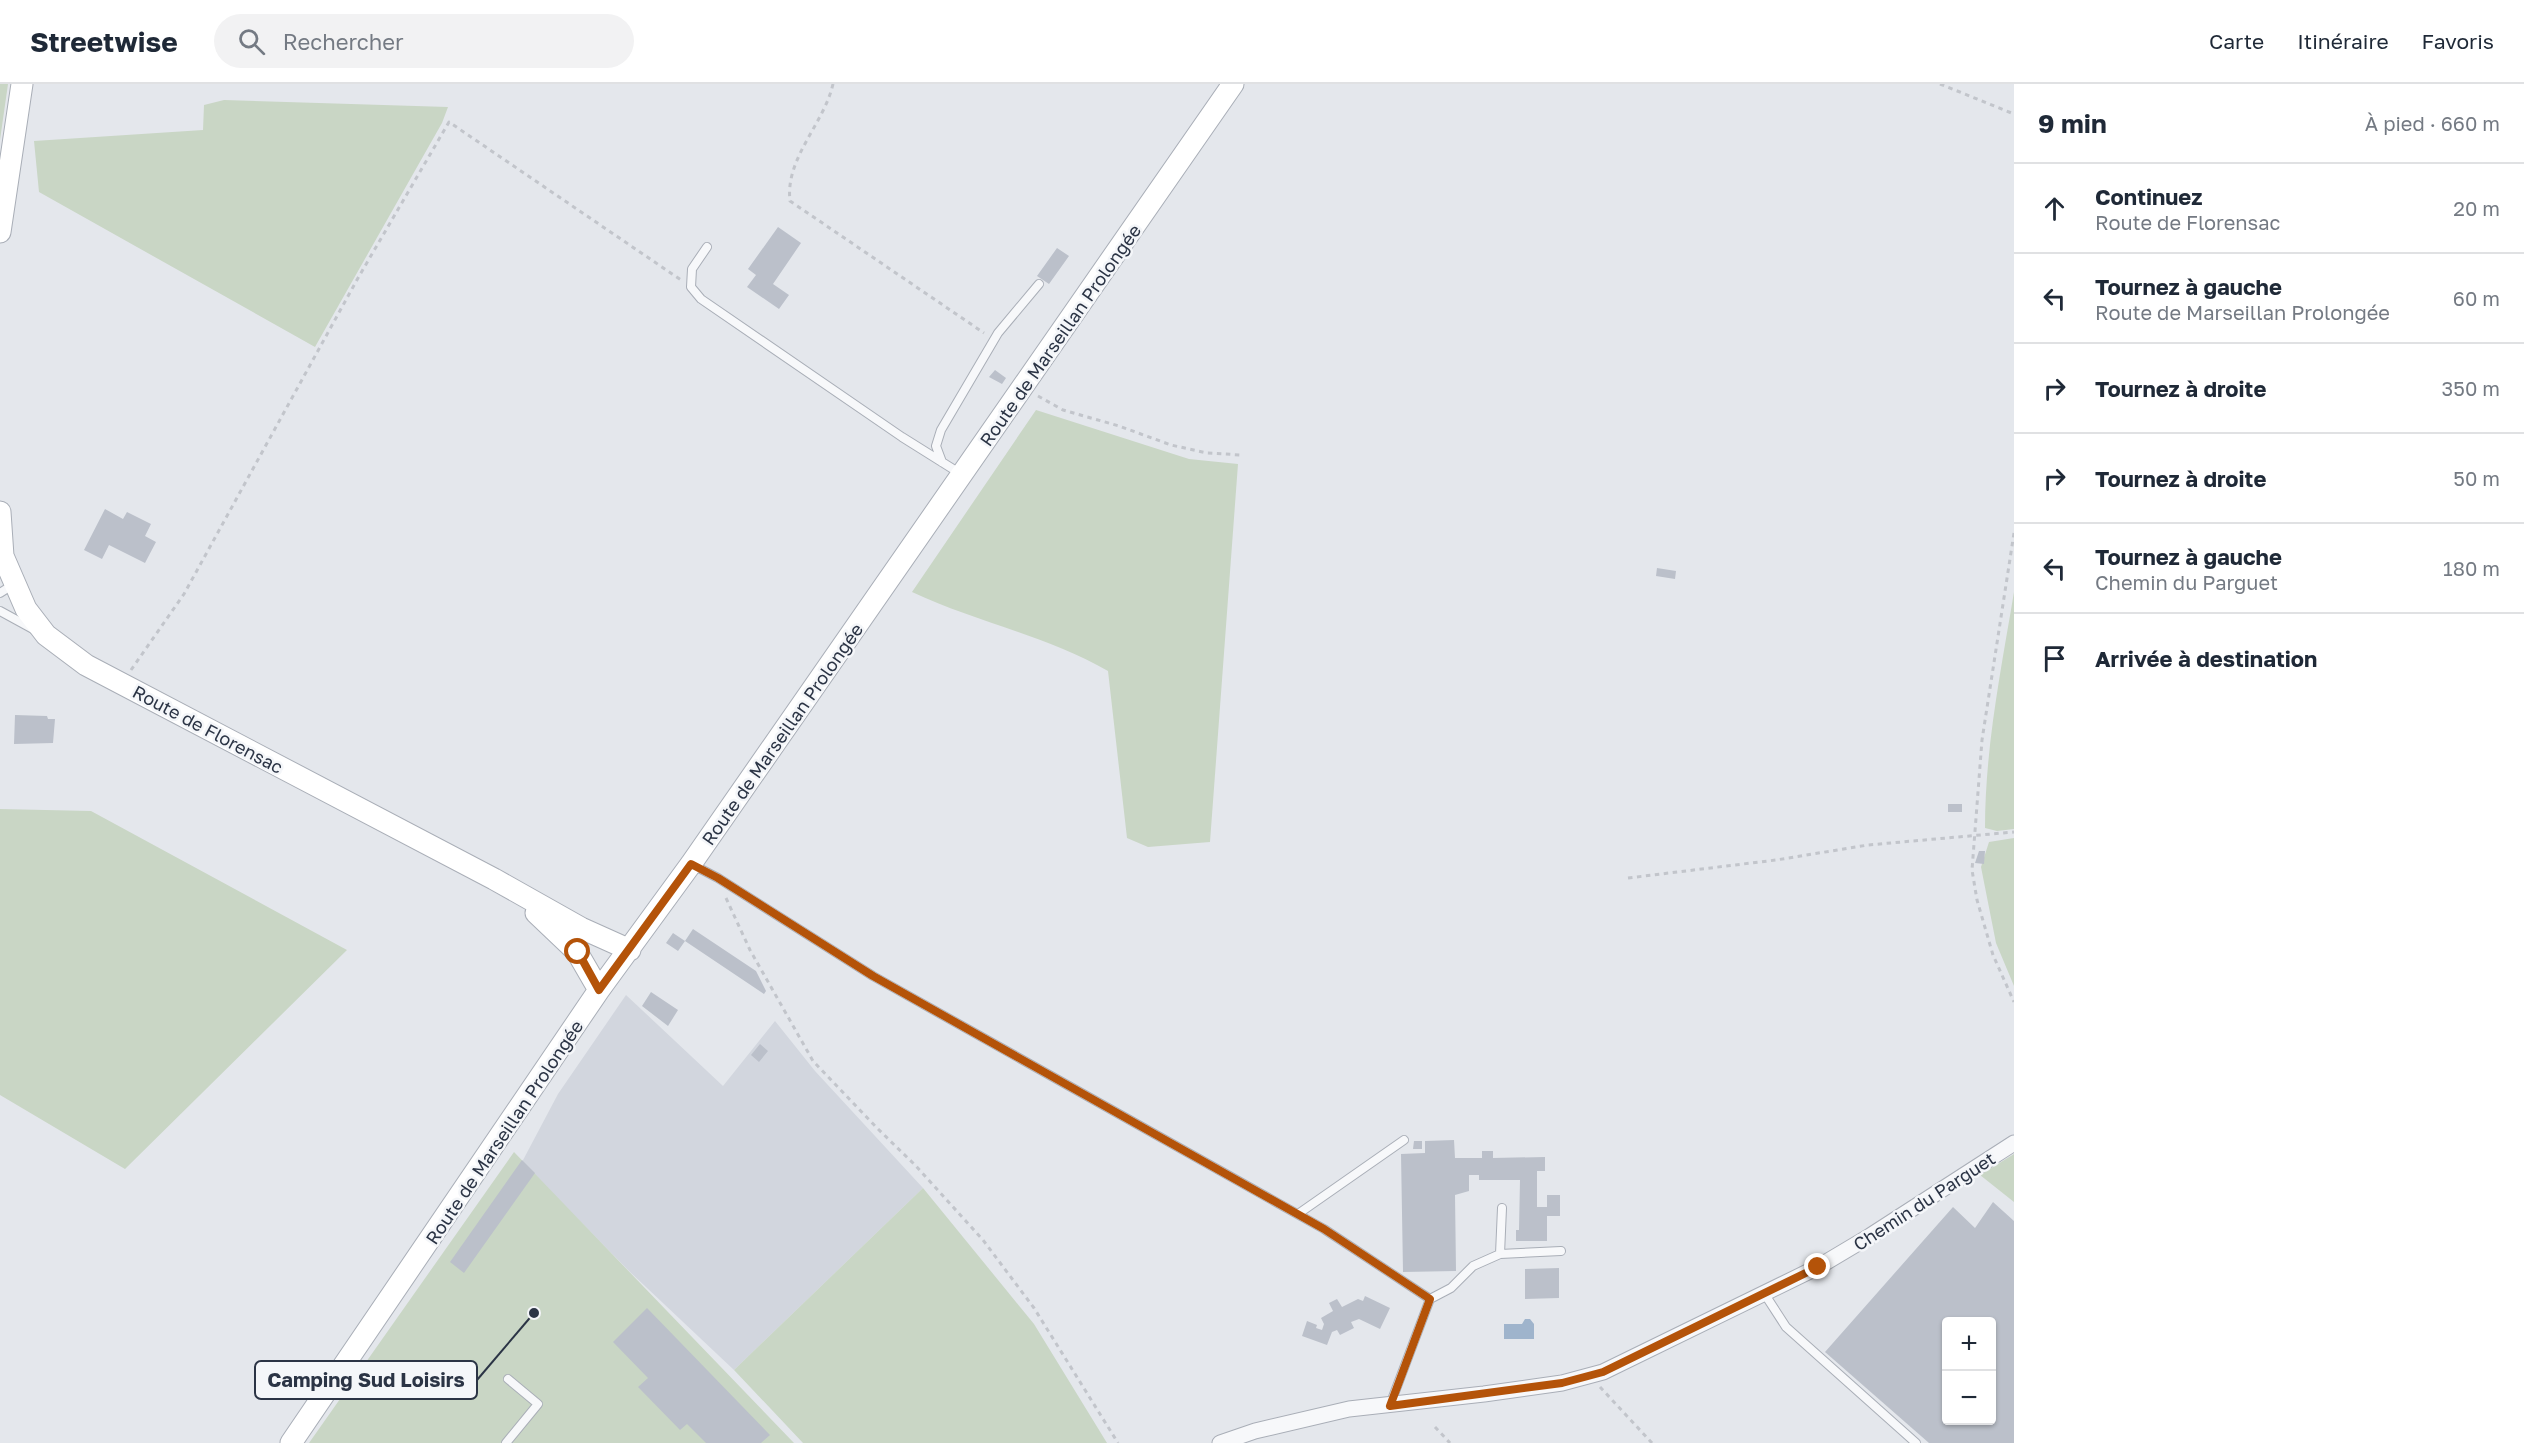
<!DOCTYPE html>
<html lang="fr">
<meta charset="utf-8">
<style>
:root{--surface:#fff;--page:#f2f2f3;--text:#1f2937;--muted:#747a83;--line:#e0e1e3}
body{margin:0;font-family:"Golos Text",sans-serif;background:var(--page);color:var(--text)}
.controls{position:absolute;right:18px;bottom:18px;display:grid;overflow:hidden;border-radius:6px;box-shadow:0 2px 4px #0004}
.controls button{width:54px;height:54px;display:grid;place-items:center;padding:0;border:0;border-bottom:2px solid var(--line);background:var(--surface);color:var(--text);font:30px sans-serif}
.stop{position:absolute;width:18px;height:18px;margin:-14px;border:4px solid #b45309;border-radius:50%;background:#fff}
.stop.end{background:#b45309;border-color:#fff;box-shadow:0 2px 6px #0008}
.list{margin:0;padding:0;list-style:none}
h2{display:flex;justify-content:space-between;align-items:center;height:78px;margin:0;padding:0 24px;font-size:26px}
h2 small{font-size:20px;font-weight:400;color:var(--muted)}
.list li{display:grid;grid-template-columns:39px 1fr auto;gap:18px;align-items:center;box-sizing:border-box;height:90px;padding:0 24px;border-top:2px solid var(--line)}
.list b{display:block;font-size:22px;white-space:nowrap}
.list p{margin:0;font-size:20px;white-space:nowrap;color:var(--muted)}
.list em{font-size:20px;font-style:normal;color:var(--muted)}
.icon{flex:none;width:33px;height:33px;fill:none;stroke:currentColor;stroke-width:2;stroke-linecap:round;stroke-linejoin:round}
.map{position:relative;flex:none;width:2014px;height:1359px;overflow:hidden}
header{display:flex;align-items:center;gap:36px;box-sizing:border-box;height:84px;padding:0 30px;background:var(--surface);border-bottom:2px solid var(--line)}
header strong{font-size:28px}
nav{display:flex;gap:33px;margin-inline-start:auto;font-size:21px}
.search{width:420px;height:54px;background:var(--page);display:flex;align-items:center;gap:15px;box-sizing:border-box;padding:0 21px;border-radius:33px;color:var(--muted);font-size:22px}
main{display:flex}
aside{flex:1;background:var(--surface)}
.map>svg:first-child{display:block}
.built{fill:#d2d6de}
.green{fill:#c9d6c5}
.water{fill:#9fb4cc}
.building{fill:#bbc0ca;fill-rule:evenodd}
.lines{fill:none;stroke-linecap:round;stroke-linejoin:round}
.lane-casing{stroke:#a9aeb7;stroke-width:10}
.street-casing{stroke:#a9aeb7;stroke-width:17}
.secondary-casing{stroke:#a9aeb7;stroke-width:23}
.path{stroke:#c2c5cb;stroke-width:3;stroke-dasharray:4.5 4.5;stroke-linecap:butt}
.lane{stroke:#f7f8fa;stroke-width:8}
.street{stroke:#f7f8fa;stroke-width:15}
.secondary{stroke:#fff;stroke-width:21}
.route{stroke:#b45309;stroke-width:8}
.labels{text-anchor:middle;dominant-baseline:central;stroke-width:5;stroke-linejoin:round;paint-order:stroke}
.street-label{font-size:18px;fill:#2b3445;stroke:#f4f6f9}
.leader{fill:none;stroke:#2b3445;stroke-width:2}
.callout-dot{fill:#2b3445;stroke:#f4f6f9;stroke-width:2}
.callout{fill:#f4f6f9;stroke:#2b3445;stroke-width:2}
.callout-label{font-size:20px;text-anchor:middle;font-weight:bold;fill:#2b3445}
</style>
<header>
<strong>Streetwise</strong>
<div class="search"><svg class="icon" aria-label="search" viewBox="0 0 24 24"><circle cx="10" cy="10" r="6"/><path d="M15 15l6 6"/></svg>Rechercher</div>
<nav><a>Carte</a><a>Itinéraire</a><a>Favoris</a></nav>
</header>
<main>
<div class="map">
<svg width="2014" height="1359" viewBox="0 0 2014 1359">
<rect width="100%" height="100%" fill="#e4e7ec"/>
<path class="built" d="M626 911 723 1002 775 937 815 987 923 1104 734 1286 629 1187 522 1078 558 1010Z"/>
<path class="green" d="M0 0H8L0 56Z
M224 16 448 23 442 39 315 263 39 108 34 57 203 46 204 21Z
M1036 326 1189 375 1238 380 1210 758 1148 763 1127 754 1108 587C1047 552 976 538 912 508Z
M2014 508V745L1997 747 1985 744C1985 664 2001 586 2014 508Z
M0 725 91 727 347 866 125 1085 0 1011Z
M2014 754V902L1996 859 1981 783 1989 758Z
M514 1068 794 1359H309Z
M2014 1070V1118L1980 1091Z
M923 1104 1034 1240 1107 1359H803L734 1286Z"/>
<path class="water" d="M1525 1235H1530L1534 1240V1255H1504V1240H1522Z"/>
<path class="building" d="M778 143 801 159 773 200 789 211 779 225 747 203 756 191 748 185Z
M1057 164 1069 172 1049 200 1037 192Z
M995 286 1006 294 1002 300 989 293Z
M105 425 123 435 127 428 151 440 145 452 156 458 145 479 109 461 102 475 84 466Z
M1657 484 1676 487 1675 495 1656 492Z
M15 631 47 632 48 635H55L53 659 14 660Z
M1948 720H1962V728H1948Z
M1979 767H1985L1984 780 1975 779Z
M693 845 756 887 766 907 764 910 685 857Z
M673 849 685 857 678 867 666 859Z
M651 908 678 926 668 942 642 922Z
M760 960 768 967 759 978 751 971Z
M1454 1056 1455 1074H1482V1067H1493V1074L1545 1073V1087H1537V1123H1547V1111H1560V1132H1547V1157H1516V1146H1519L1520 1096H1479V1091H1469V1107L1455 1111 1456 1187 1403 1188 1401 1070 1425 1069V1057Z
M1414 1057H1422V1065H1413Z
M522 1076 535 1089 464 1189 450 1178Z
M1993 1118 2014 1137V1359H1929L1825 1268 1953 1123 1975 1144ZM1946 1238H1992V1336H1946Z
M1559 1184V1214L1525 1215V1185Z
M1365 1212 1390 1224 1380 1245 1359 1235 1351 1238 1354 1244 1340 1251 1337 1246 1332 1248 1327 1261 1302 1252 1307 1237 1317 1241 1316 1244 1322 1246 1324 1240 1321 1234 1333 1227 1329 1219 1337 1215 1342 1223 1358 1215 1363 1217Z
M647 1224 770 1351 761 1359H706L687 1340 680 1346 640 1305 638 1303 648 1294 613 1258Z"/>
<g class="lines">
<g class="lane-casing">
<path id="lane" d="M707 163 692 185 691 203 701 215 902 353 961 390
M942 378 936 362 941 346 998 249 1039 200
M0 509 14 500
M0 527 33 545
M693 781 718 794 873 892 1324 1145 1430 1215 1390 1321
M1298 1130 1404 1056
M1500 1170 1561 1167
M1764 1209 1786 1243 1916 1359
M1430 1215 1451 1204 1473 1182 1500 1170 1502 1124
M506 1359 538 1320 508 1295"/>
</g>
<g class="street-casing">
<path id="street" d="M1220 1359 1255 1347 1349 1325 1484 1310 1562 1299 1603 1288 1818 1183 1870 1152 2014 1059"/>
</g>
<g class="secondary-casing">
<path id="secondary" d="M0 148 22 0
M0 428 3 472 26 525 46 551 86 581 494 795 581 844 630 866
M536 829 577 868 599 906
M291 1359 599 906 691 780 1233 0"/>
</g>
<path class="path" d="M833 0C824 40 785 74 790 117L984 249
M1940 0 2014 30
M1038 312 1063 326 1119 342 1171 361 1207 369 1241 371
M2014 449 1982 656 1972 786 1977 816 1993 871 2014 918
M131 586 184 510 358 194 449 38 681 196
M1628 794 1776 776 1868 761 2014 748
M726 814 750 866 813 977 877 1044 915 1081 983 1156 1034 1224 1118 1359
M1600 1303 1652 1359
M1435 1343 1450 1359"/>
<use href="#lane" class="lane"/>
<use href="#street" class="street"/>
<use href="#secondary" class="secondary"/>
</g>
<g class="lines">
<path class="route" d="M578 868 599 906 691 780 718 794 873 892 1324 1145 1430 1215 1390 1322 1562 1299 1603 1288 1818 1183"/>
</g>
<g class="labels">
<g class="street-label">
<text transform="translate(1060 251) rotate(-55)">Route de Marseillan Prolongée</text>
<text transform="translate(208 645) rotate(28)">Route de Florensac</text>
<text transform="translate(782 650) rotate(-55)">Route de Marseillan Prolongée</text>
<text transform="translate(504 1048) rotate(-56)">Route de Marseillan Prolongée</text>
<text transform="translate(1924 1117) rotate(-33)">Chemin du Parguet</text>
</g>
</g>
<path class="leader" d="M534 1229L477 1296"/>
<circle class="callout-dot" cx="534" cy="1229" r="6"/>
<rect class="callout" x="255" y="1277" width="222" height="38" rx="6"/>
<g class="callout-label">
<text x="366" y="1303">Camping Sud Loisirs</text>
</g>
</svg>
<div class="controls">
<button>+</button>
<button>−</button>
</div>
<div class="stop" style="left:578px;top:868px"></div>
<div class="stop end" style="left:1818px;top:1183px"></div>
</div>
<aside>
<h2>9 min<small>À pied · 660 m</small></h2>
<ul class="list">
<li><svg class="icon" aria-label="ahead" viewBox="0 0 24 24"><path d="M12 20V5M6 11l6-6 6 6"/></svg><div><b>Continuez</b><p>Route de Florensac</p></div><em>20 m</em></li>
<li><svg class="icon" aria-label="left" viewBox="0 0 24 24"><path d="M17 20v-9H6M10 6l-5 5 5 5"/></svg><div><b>Tournez à gauche</b><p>Route de Marseillan Prolongée</p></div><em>60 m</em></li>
<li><svg class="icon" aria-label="right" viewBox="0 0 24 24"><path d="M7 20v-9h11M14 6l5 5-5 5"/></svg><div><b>Tournez à droite</b></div><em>350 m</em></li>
<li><svg class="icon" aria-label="right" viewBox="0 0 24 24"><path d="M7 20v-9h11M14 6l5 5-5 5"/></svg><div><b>Tournez à droite</b></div><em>50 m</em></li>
<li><svg class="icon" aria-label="left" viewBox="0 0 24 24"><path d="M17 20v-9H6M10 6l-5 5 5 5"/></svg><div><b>Tournez à gauche</b><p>Chemin du Parguet</p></div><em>180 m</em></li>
<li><svg class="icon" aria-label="arrive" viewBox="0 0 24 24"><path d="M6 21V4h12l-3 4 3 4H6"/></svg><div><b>Arrivée à destination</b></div></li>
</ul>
</aside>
</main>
